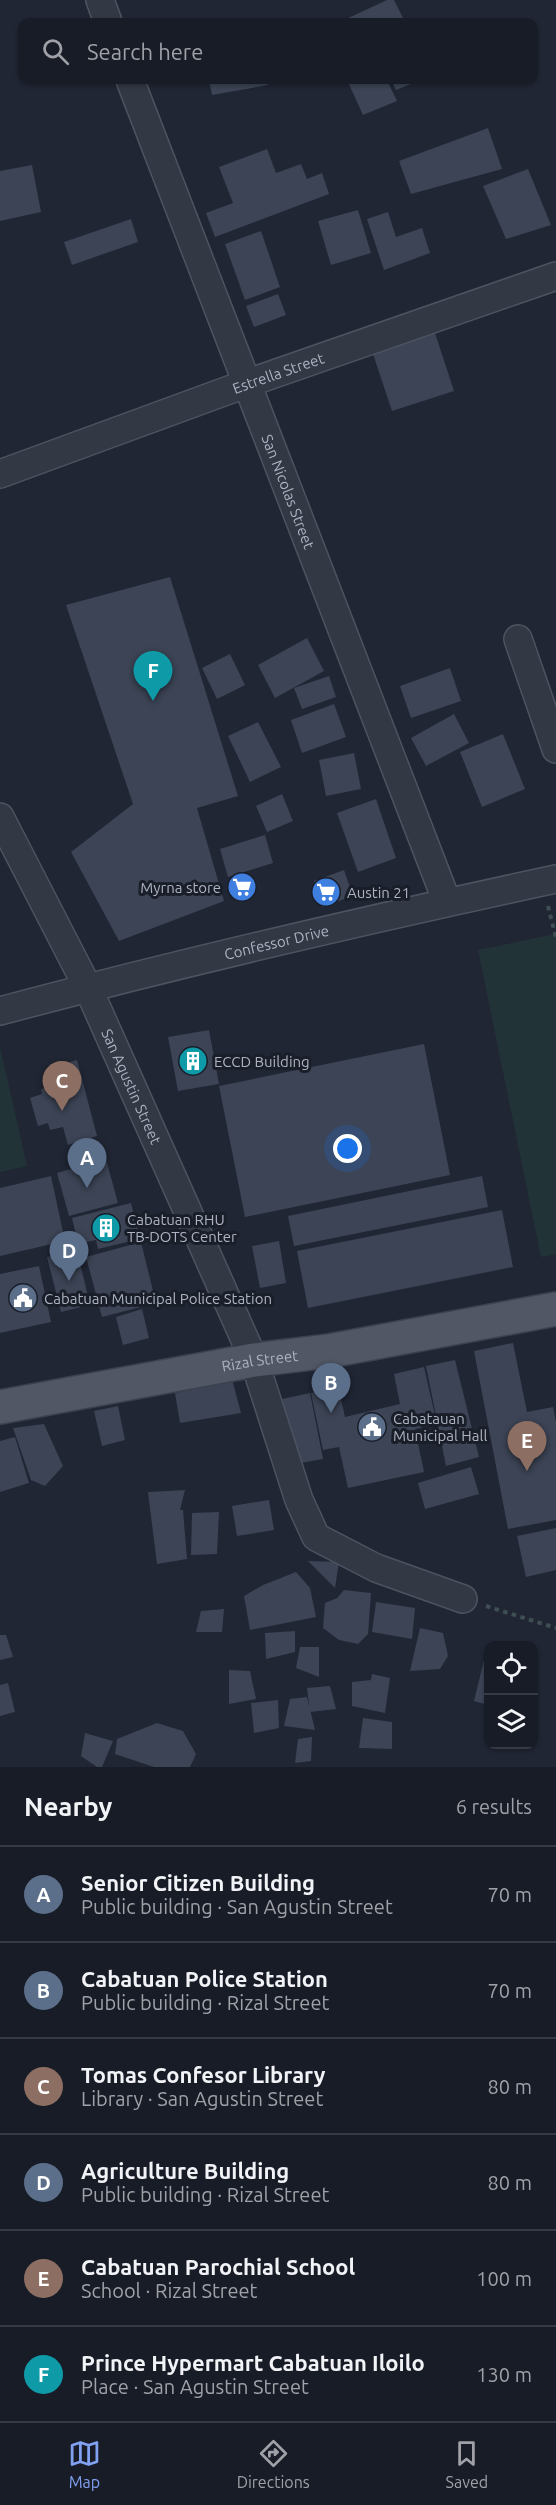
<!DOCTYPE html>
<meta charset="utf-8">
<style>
:root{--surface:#181c27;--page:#252933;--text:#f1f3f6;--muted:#9fa1a7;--line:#363a44;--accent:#81a1f3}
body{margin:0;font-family:Ubuntu,sans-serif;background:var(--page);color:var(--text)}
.controls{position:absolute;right:18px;bottom:18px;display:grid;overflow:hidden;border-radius:12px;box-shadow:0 2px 4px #0004}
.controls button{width:54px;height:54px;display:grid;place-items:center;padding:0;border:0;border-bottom:2px solid var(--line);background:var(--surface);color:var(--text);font:30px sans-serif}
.you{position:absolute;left:348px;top:1149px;width:21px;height:21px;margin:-15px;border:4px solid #fff;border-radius:50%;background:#1a73e8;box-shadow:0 0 0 9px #1a73e833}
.badge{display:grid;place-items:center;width:39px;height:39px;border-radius:50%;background:var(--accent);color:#fff;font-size:20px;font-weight:700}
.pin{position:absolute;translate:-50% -50px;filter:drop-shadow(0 2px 3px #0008)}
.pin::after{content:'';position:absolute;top:32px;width:21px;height:18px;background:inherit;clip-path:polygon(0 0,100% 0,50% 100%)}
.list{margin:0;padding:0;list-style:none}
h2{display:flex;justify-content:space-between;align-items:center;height:78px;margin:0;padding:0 24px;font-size:26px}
h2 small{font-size:20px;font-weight:400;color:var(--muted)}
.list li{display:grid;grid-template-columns:39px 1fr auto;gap:18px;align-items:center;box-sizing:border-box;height:96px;padding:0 24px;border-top:2px solid var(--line)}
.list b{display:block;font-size:22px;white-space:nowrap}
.list p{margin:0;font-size:20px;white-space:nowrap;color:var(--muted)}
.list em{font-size:20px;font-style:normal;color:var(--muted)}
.icon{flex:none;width:33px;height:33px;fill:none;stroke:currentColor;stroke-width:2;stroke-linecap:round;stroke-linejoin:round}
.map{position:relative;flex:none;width:556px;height:1767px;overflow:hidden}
.search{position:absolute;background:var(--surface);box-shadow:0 2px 4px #0004;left:18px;right:18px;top:18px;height:66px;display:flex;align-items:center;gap:15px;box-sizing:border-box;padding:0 21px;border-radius:12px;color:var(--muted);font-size:22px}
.sheet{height:654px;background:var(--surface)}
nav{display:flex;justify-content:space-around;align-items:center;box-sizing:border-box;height:84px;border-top:2px solid var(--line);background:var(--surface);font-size:16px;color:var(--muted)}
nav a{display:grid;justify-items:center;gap:3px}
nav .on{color:var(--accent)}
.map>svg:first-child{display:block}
.green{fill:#223337}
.building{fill:#3c4455}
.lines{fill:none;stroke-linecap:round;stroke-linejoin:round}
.minor-casing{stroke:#4d5360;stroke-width:30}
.major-casing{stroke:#3c424f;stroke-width:36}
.path{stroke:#3f4e53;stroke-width:4;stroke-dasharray:4.5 4.5;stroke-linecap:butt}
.minor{stroke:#333845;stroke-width:27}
.major{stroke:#515765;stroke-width:33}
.labels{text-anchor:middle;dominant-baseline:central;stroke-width:6;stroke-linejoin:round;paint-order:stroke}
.street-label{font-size:15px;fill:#adb3c2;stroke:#191e29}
.poi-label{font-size:15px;fill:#adb3c2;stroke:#191e29;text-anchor:start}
</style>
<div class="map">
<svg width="556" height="1767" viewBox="0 0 556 1767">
<rect width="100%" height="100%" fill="#202634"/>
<path class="green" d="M556 934V1254L541 1257 478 950Z
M0 1047 27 1166 0 1172Z"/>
<path class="building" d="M387 0H394L405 22H345L344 20Z
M209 80H267L268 85 212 95Z
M347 80H387L397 101 363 115Z
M391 80H421L396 90Z
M488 128 502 169 411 194 399 161Z
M267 149 276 173 301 164 307 179 322 173 329 194 215 237 206 213 233 203 219 167Z
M32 165 41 212 0 221V171Z
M528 169 551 225 506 239 483 186Z
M358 210 371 253 331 265 318 221Z
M388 212 396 237 422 228 430 253 384 270 367 219Z
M131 219 138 242 72 265 64 242Z
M261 231 280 287 245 300 225 244Z
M278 294 286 315 254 327 246 306Z
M435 333 454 391 392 411 373 354Z
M170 577 238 796 197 808 224 901 119 941 71 852 133 804 66 605Z
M307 638 324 671 275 698 258 665Z
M230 654 245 685 217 699 202 668Z
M450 668 461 701 411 718 400 686Z
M329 676 336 697 302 709 294 688Z
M334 704 346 737 302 753 291 720Z
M454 714 469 743 426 766 411 738Z
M258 722 281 767 250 782 228 736Z
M503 734 525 789 482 807 460 752Z
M354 753 361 789 326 796 319 760Z
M282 794 293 821 267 832 256 806Z
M376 799 396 858 358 872 337 813Z
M265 835 273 863 228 877 220 849Z
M344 870 353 896 322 907 314 881Z
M209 1030 219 1084 178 1091 168 1037Z
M424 1044 450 1175 245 1217 219 1086Z
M77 1060 97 1136 68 1145 63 1127 50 1130 48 1123 38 1126 30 1098 42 1094 41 1089 54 1086 49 1068Z
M106 1159 118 1203 69 1216 57 1173Z
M51 1176 65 1241 0 1256V1188Z
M482 1176 488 1207 294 1246 288 1216Z
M131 1203 140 1239 98 1249 96 1240 78 1244 72 1218Z
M502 1210 513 1267 308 1308 297 1251Z
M279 1241 286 1283 260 1288 252 1246Z
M141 1242 156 1303 102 1317 86 1257Z
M77 1250 90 1305 61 1312 47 1257Z
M39 1266 51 1322 0 1333V1274Z
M142 1309 149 1338 123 1345 116 1317Z
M513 1343 527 1412 553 1407 556 1422V1520L508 1529 474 1351Z
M455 1360 479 1457 446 1466 426 1366Z
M424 1367 437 1424 415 1429 424 1472 348 1488 339 1447 323 1450 311 1393 338 1386 345 1417 400 1404 394 1374Z
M232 1379 241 1413 180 1423 175 1393Z
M310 1393 323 1459 295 1464 282 1399Z
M118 1406 125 1440 102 1446 94 1411Z
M44 1424 63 1466 45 1486 31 1480 13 1428Z
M15 1437 29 1483 0 1492V1441Z
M471 1467 479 1494 425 1509 418 1483Z
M185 1490 180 1510H183L187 1559 157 1564 148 1492Z
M269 1500 274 1530 237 1536 232 1506Z
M219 1512 217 1554 191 1555 192 1513Z
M556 1528V1570L526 1577 517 1536Z
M308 1561 339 1562 335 1588Z
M296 1572 310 1588 316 1617 250 1630 244 1596 263 1585Z
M344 1590 371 1593 368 1634 358 1644 339 1640 323 1628 325 1603 337 1598Z
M376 1602 415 1608 412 1639 372 1632Z
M224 1609 222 1632H196L201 1611Z
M420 1628 443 1633 448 1656 440 1669 410 1671Z
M295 1631V1652L266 1659 265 1633Z
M0 1635H6L13 1657 0 1660Z
M300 1647H319V1677L296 1668Z
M484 1660 488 1661V1705L474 1701Z
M229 1670 250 1671 256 1699 229 1704Z
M372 1674 390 1678 385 1713 352 1706V1682L371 1680Z
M8 1683 15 1712 0 1716V1685Z
M330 1686 336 1709 310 1712 307 1688Z
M307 1697 315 1730 284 1726 290 1699Z
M278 1700 279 1728 254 1733 251 1703Z
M363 1718 392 1722V1749L359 1748Z
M157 1723 183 1731 196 1754 190 1767H154L115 1754 117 1739Z
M85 1733 113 1741 102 1767H97L81 1756Z
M312 1737 311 1761 295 1763 298 1739Z"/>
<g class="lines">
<g class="minor-casing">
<g id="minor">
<path d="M100 0 108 22"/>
<path id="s1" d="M130 80 447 902"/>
<path id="s2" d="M0 474 248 383 556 276"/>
<path d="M518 639 556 749"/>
<path id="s3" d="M0 817 88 988 254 1360 299 1500 316 1537 376 1568 463 1599"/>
<path id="s4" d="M0 1011C184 962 370 919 556 879"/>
</g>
</g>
<g class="major-casing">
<g id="major">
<path id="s5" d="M0 1407 254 1360 329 1351 556 1309"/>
</g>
</g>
<path class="path" d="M548 906 556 938
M486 1606 556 1628"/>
<use href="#minor" class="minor"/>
<use href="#major" class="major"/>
</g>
<defs>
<g id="supermarket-disc" transform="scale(1.5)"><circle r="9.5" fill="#3f7fe0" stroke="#191e29"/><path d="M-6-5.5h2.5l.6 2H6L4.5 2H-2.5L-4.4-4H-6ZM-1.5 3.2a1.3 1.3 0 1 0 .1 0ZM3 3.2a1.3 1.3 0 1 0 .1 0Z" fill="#fff"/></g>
<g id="building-disc" transform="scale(1.5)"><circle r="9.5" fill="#0f9aa8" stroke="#191e29"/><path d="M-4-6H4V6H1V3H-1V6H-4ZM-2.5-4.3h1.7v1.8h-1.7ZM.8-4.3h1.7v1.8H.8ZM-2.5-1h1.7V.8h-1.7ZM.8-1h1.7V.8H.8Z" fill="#fff"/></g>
<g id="civic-disc" transform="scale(1.5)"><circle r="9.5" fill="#5c6f8a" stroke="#191e29"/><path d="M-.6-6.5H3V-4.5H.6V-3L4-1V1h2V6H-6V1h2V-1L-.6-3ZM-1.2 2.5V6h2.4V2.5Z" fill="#fff"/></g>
</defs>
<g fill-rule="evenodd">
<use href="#supermarket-disc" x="242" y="887"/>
<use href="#supermarket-disc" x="326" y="892"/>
<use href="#building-disc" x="193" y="1061"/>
<use href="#building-disc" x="106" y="1228"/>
<use href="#civic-disc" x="23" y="1298"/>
<use href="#civic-disc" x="372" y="1427"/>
</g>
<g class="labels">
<g class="street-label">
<text stroke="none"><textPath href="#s2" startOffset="296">Estrella Street</textPath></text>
<text stroke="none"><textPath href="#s1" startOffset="441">San Nicolas Street</textPath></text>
<text stroke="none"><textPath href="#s4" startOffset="285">Confessor Drive</textPath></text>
<text stroke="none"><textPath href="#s3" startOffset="300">San Agustin Street</textPath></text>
<text stroke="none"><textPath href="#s5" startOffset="264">Rizal Street</textPath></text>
</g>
<g class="poi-label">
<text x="221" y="887" text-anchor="end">Myrna store</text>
<text x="347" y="892">Austin 21</text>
<text x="214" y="1061">ECCD Building</text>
<text x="127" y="1219">Cabatuan RHU<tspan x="127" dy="17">TB-DOTS Center</tspan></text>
<text x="44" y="1298">Cabatuan Municipal Police Station</text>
<text x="393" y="1418">Cabatauan<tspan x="393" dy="17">Municipal Hall</tspan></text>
</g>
</g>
</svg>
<div class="controls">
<button><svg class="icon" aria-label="locate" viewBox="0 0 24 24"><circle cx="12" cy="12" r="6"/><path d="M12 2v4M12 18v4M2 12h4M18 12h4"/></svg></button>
<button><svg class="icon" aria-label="layers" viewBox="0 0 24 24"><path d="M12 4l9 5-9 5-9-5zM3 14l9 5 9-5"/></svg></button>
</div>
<div class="you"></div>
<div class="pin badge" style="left:87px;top:1188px;background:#5c6f8a">A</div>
<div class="pin badge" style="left:331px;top:1413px;background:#5c6f8a">B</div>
<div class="pin badge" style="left:62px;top:1111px;background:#8d6e63">C</div>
<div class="pin badge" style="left:69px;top:1281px;background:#5c6f8a">D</div>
<div class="pin badge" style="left:527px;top:1471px;background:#8d6e63">E</div>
<div class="pin badge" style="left:153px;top:701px;background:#0f9aa8">F</div>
<div class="search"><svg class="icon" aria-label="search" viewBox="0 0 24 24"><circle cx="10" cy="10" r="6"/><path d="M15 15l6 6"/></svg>Search here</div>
</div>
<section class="sheet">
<h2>Nearby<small>6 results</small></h2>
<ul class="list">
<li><span class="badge" style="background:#5c6f8a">A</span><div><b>Senior Citizen Building</b><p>Public building · San Agustin Street</p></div><em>70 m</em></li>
<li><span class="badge" style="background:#5c6f8a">B</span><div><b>Cabatuan Police Station</b><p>Public building · Rizal Street</p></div><em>70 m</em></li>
<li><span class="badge" style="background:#8d6e63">C</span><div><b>Tomas Confesor Library</b><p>Library · San Agustin Street</p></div><em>80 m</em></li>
<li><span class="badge" style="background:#5c6f8a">D</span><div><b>Agriculture Building</b><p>Public building · Rizal Street</p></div><em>80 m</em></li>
<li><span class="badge" style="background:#8d6e63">E</span><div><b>Cabatuan Parochial School</b><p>School · Rizal Street</p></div><em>100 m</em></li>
<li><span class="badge" style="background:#0f9aa8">F</span><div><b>Prince Hypermart Cabatuan Iloilo</b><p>Place · San Agustin Street</p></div><em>130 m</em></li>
</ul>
</section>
<nav>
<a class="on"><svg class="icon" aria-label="map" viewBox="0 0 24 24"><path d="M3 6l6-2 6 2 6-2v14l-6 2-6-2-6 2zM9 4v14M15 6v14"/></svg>Map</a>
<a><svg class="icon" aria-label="directions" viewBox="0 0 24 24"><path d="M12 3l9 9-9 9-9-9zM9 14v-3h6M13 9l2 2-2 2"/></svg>Directions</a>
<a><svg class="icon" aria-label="saved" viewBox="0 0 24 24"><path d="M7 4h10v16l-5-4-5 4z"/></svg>Saved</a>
</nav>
